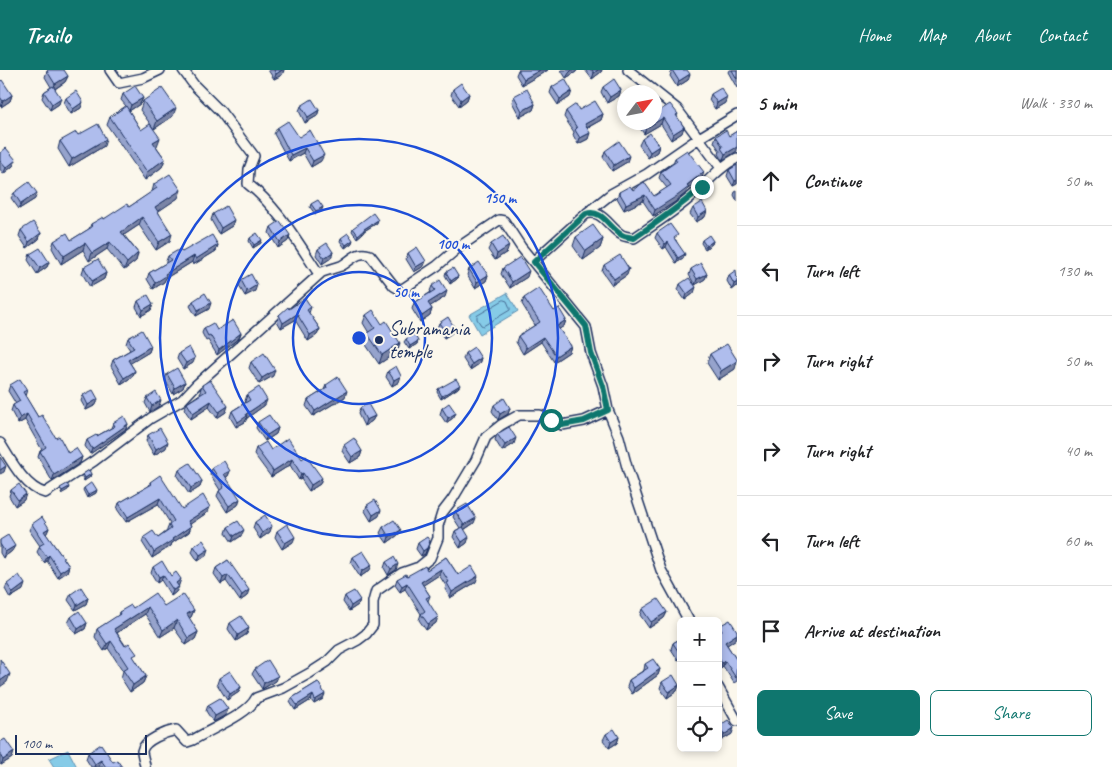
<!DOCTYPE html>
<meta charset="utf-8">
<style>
:root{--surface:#fff;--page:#f2f2f2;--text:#202124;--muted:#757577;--line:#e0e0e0;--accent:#0f766e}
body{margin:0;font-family:Caveat,sans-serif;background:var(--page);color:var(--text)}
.controls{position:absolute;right:15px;bottom:15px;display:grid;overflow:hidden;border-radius:8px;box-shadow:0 2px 8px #0003}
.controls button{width:45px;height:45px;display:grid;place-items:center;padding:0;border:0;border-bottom:1px solid var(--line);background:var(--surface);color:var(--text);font:25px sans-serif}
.compass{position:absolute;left:617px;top:15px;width:45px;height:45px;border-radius:50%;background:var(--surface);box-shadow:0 2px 8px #0003;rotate:58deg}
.scale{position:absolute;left:15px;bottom:12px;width:132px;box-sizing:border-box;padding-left:5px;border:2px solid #1b2f5e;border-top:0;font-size:14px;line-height:18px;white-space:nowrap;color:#1b2f5e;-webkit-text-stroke:4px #fbf7ec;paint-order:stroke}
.stop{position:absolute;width:15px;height:15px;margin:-11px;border:4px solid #0f766e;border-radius:50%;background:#fff}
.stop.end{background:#0f766e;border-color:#fff;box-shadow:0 1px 5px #0008}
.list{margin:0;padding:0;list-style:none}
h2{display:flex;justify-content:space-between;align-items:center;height:65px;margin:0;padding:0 20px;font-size:21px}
h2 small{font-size:16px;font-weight:400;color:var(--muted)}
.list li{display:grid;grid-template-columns:32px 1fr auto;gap:15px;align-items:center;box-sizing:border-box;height:90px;padding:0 20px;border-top:1px solid var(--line)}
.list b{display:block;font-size:19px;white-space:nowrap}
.list em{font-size:16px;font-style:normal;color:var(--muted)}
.actions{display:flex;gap:10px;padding:15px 20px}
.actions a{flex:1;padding:11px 0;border:1px solid var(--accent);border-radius:8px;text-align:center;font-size:18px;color:var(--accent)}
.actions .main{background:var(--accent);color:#fff}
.icon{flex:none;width:28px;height:28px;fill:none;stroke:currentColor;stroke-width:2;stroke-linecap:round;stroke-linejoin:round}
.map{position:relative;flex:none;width:737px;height:697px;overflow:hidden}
header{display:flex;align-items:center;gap:30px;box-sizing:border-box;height:70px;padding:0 25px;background:var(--accent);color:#fff}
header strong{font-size:24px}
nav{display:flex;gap:28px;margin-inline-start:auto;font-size:18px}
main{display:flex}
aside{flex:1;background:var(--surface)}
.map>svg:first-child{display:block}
.water{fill:#86cbe7;stroke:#5b8db0}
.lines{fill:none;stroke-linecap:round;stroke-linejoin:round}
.shore{stroke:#466d95;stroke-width:1}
.street-casing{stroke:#1b2f5e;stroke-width:12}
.street{stroke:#fbf7ec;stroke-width:9}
.wall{fill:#96a3cc;stroke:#1b2f5e}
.shaded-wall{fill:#7a84a6;stroke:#1b2f5e}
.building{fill:#afbded;stroke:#1b2f5e}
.route{stroke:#0f766e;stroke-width:6}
.ring{fill:none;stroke:#1d4ed8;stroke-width:2.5}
.poi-dot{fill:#1b2f5e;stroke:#fbf7ec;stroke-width:2}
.labels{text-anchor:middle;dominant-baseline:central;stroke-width:4;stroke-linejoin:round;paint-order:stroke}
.poi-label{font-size:20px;fill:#1b2f5e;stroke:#fbf7ec;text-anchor:start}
.centre{fill:#1d4ed8;stroke:#fbf7ec;stroke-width:2.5}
.ring-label{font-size:15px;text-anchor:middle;font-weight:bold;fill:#1d4ed8;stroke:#fbf7ec;stroke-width:4;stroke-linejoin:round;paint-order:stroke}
</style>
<header>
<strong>Trailo</strong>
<nav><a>Home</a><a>Map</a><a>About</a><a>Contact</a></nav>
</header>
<main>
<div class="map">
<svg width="737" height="697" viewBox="0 0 737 697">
<rect width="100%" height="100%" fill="#fbf7ec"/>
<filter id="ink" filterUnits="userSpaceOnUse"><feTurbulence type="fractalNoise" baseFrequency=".02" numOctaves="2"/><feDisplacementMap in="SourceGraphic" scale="10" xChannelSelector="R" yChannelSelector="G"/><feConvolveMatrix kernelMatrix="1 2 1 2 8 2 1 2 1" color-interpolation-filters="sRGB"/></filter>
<g filter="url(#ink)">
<path class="water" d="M507 223 518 241 480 264 469 245Z
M68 680 77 697H54L49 689Z"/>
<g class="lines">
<path class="shore" d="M504 230 507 231 510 238V240L483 256 481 255 477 249V246Z"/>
<g class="street-casing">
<path id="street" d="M110 0 119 13 143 8 160 0
M183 0 194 15 221 42 254 86 249 99 248 114C278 137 298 173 319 204
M628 0 677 39 721 98
M587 143 611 124 647 104 699 68 737 45
M534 191 586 144C602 138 610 159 622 165 625 167 630 167 634 168 653 155 674 142 692 126 707 113 719 97 737 88
M0 373C10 389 25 418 45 423L94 391 151 348 182 330 196 315 322 202C328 200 335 198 341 196 351 191 357 180 370 185L394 216 401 220 437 196 459 177 499 150 504 151 521 177 586 257 591 283 603 316 608 340 619 367 628 401 661 500 689 551
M718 617 737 651
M145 697C145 693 142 685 142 681 144 670 166 662 176 660L187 672 193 670C210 659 248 645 256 628L283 618 310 603 327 592 339 580 358 570 366 564 373 555V532L376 521 402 503 419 497 430 488 438 468V456L442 443 452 430 476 390 486 367 501 355 519 345H540L562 355 584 351 608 340"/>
</g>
<use href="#street" class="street"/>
</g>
<path class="wall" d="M268 0H284L282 5 274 9Z
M518 0H548L522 15 516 5Z
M561 0H577L576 2 566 8Z
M585 0H602L601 2 592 9Z
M672 0 688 10 677 17 670 6Z
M729 0H737V18L728 2Z
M47 1 68 6 65 12 55 19 59 34 50 40 42 28 44 22 51 17 45 7Z
M0 12 12 25 10 31 1 37 0 36Z
M552 17 570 27 558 35 550 23Z
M603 17 621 20 619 26 607 33 601 22Z
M453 19 469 24 467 30 459 36 451 25Z
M123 24 143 28 140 34 129 41 141 60 157 76H156L165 89 162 97 145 110 107 55 110 47 126 36 121 30Z
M711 24 725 33 715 39 709 30Z
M514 26 535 34 533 40 520 47 512 32Z
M66 28 81 38 71 44 64 33Z
M143 31 173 46 154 59 140 40Z
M301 36 319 40 317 46 305 53 299 41Z
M579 40 603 44 601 50 587 58 588 69 578 74 573 65 574 62 564 47 566 41Z
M654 44H678L677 46 682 63 671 70 661 54 644 64 638 55 639 52H654Z
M277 58 299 67 321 91 311 97 303 83 289 91 274 64Z
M737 61 723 90 719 84 720 81 714 72 716 66H729Z
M78 65 104 76 69 97 58 79 60 71Z
M642 69 659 76 657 82 648 88 639 75Z
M605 81 627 92 612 101 603 87Z
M0 83 16 90 13 96 3 104 0 99Z
M675 88 702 108 688 119 686 123 675 132 653 146 643 131 624 140 617 128 619 122 654 126 667 118 659 108 661 102 673 93Z
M737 95V114L733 116 727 106 729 100Z
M154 114 178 128 158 141 170 171 156 180 139 155 124 165 138 183 136 191 124 200 107 179 89 191 83 180 61 194 52 178 54 171 71 170 89 159 91 154 104 149 129 137 152 122Z
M737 121V131L734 125 735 122Z
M14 123 35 129 19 139 11 128Z
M311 134 322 140 315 144 310 137Z
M693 138 705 147 696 152 690 144Z
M213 144 232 156 219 164 211 150Z
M377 153 364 161 363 163 357 168 352 161 353 158Z
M271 157 288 171 278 178 269 163Z
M21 160 41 163 39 169 27 178 19 166Z
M657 163 676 170 683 189 676 193 666 177 663 179 655 168Z
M576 167 603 169 600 178 583 190 573 176Z
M250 168 261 173 253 178 249 171Z
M341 168 352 173 345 178 340 171Z
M702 170 713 171 712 174 705 179 701 173Z
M491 174 507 182 495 190 488 180Z
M218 175 216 181 193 195 192 192 166 208 164 212 153 219 147 209 149 203 166 193V191L168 186 182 182Z
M318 179 333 182 331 188 322 194 316 185Z
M408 183 424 196 414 202 406 189Z
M30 184 49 192 47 197 37 204 28 190Z
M604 195 627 205 612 215 602 201Z
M84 197 106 203 104 209 90 217 82 203Z
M503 198 527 207 510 218 501 204Z
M469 199 488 205 486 211 475 218 467 205Z
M691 199 707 204 705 209 695 215 689 205Z
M446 202 458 206 457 209 450 214 445 205Z
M729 205 737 216 732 220 727 211Z
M241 210 255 221 245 226 239 216Z
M680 214 694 223 685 230 678 220Z
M432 216 445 227 430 236 432 239 430 245 420 252 412 239 414 233 431 222 430 221Z
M524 228 554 241 566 250 564 256 559 259 571 276 569 282 554 292 541 272 523 284 516 272 518 266 535 255 522 234Z
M138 231 153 234 151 240 141 246 136 237Z
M193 231 209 239 196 246 190 236Z
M311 237 309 243 320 259 317 265 308 271 295 250 281 258 277 251 279 245 289 239Z
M366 245 397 282 379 294 364 272 367 263H369L363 253Z
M439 253 454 257 452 263 444 268 437 258Z
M204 258 217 260 241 263 239 268 217 285 208 270 206 271 202 263Z
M128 268 151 276 149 282 130 293 135 301 132 307 121 314 111 296 113 290 130 280 126 274Z
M406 269 418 271 417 274 409 279 404 272Z
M179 283 193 293 183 299 177 289Z
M465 283 481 288 479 294 470 300 463 289Z
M710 284 735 299 718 310 707 293Z
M251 292 273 306 259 314 249 298Z
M388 301 399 312 392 316 386 307Z
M167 304 185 312 183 318 173 324 165 310Z
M10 315 27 320 25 326 38 347 68 383 82 387 80 393 52 411 38 387 40 381 42 380 25 350 18 354 11 341 13 335 16 334 8 321Z
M202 315 226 342 217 348 209 337 191 349 184 339 187 333 201 323 200 321Z
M326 315 345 327 313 346 306 336 308 330 324 320Z
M460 315 458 318 441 329 437 322 438 319Z
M83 325 96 335 86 340 81 331Z
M247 325 265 335 247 348 245 352 236 357 230 347 232 341 246 332 245 331Z
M147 328 159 336 150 342 145 333Z
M494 335 510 338 508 344 498 350 492 341Z
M360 338 375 346 372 351 364 356 358 344Z
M442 338 456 343 453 348 446 353 440 344Z
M258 352 278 358 276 364 265 371 256 358Z
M113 353 128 354 126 359 90 384 85 376 87 370 97 366 111 358Z
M497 364 514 374 502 381 495 370Z
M148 365 166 378 154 385 146 371Z
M344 375 362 381 360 387 350 393 342 381Z
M256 378 271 380 302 389 320 414 309 421 301 409 299 410 290 395 271 407 254 384Z
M212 398 230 401 228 406 226 408 238 435 227 442 217 426 219 421 220 420 210 404Z
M179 400 202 411 200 417 189 424 177 406Z
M83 404H91L90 407 84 411 82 407Z
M150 412 182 439 208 442 190 454 191 456 189 462 172 473 171 476 152 488 142 472 144 467 158 468 167 461V460L169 455 170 453 158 434 126 452 117 439 119 433 149 416Z
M84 418 96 423 87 428 83 420Z
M11 420 24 430 15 436 9 426Z
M367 435 379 446 371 451 365 441Z
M455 441 474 453 464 460 467 473 460 478 453 467 455 461 460 458 453 447Z
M255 452 270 462 260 469 253 458Z
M32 454 49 458 46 464 69 496 67 502 58 508 47 491 44 493 37 482 40 476 29 460Z
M228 457 241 466 232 472 226 463Z
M383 457 398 465 387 473 380 463Z
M277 461 293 472 282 479 275 467Z
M0 470 12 481 3 488 0 483Z
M430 471 425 484 421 486 416 479 418 473Z
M194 476 207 485 198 491 192 482Z
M353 487 370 500 360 507 351 493Z
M446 487 458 505 476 512 450 528 445 519 446 516 439 505 423 515 430 526 428 531 436 553 426 560 419 550 421 544 405 519 400 522 395 515 397 509 427 500Z
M228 490 247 526 240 531 226 511 221 514 214 504 216 498Z
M386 492 396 500 388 505 384 498Z
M153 497 171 506 179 515 176 522 171 526 161 510 157 513 151 503Z
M7 514 23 520 10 528 5 519Z
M71 524 88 528 86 534 75 540 68 530Z
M345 526 360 530 358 535 349 541 343 532Z
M164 536 194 540 191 547 189 548 198 562 195 569 186 575 174 558 160 567 145 544 117 563 146 606 143 613 130 622 121 608 123 601 108 578 104 581 95 567 97 559 118 546 119 542 133 538Z
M642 539 667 542 664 548 649 558 640 545Z
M71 547 87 553 85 559 76 564 68 553Z
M230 553 247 564 236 571 228 559Z
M719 556 737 561 736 569 727 575 736 589 737 611 734 613 723 596 720 599 718 596V559Z
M681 568V588L678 590 671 579 673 573Z
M645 594 660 599 658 605 632 624 627 616 629 610 644 600Z
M255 599 278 606 276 611 262 619 252 604Z
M219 608 241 617 239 622 227 630 217 614Z
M318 612 323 629 314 634 311 630 295 640 290 632 292 628Z
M662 612 679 615 677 621 667 628 660 618Z
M208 635 226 645 213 652 206 641Z
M719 656 732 664 722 670 718 664Z
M606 664 619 667 617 673 609 678 603 670Z
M0 672 14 682 12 688 1 695 0 694Z
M88 683 113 692 122 697H100L99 696 97 697H91L86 689Z"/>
<path class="shaded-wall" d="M282 0H284L282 5 274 9 276 4Z
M540 0H548L522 15 524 9Z
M572 0H577L576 2 566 8 569 3Z
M598 0H602L601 2 592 9 594 3Z
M690 4 688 10 677 17 679 11Z
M68 6 65 12 53 20 55 14Z
M621 20 619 26 607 33 610 27Z
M572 21 570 27 558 35 560 29Z
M469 24 467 30 459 36 461 30Z
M12 25 10 31 1 37 3 31Z
M727 27 725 33 715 39 717 33Z
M61 28 59 34 50 40 52 34Z
M143 28 140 34 129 41 131 35Z
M83 32 81 38 71 44 73 39Z
M535 34 533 40 520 47 522 41Z
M176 38 173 46 154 59 157 51Z
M319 40 317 46 305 53 308 47Z
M603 44 601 50 583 60 585 54Z
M663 48 661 54 644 64 646 58Z
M684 57 682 63 671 70 673 64Z
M590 63 588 69 578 74 580 68Z
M160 68 157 76 150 80 153 72Z
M106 69 104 76 69 97 72 89Z
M659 76 657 82 648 88 650 82Z
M737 77V81L723 90 725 84Z
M305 78 303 83 289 91 291 85Z
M324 85 321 91 311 97 313 91Z
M629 86 627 92 612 101 614 95Z
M165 89 162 97 145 110 147 102Z
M16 90 13 96 3 104 6 98Z
M704 102 702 108 688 119 686 123 675 132 653 146 655 140Z
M737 110V114L733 116 735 111Z
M181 120 178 128 153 145 155 137Z
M37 123 35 129 19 139 21 134Z
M645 125 643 131 624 140 626 134Z
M323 137 322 140 315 144 316 141Z
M707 141 705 147 696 152 698 147Z
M142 147 139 155 118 169 121 162Z
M234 150 232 156 219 164 221 158Z
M378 150 377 153 364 161 363 163 357 168 358 165 364 159Z
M41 163 39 169 27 178 29 172Z
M172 164 170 171 156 180 159 172Z
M290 165 288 171 278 178 280 172Z
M603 169 600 178 583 190 586 181Z
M262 170 261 173 253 178 254 175Z
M353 170 352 173 345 178 346 175Z
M713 171 712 174 705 179 706 176Z
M110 172 107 179 89 191 92 183Z
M668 172 666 177 663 179 665 174Z
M85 173 83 180 61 194 64 186Z
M218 175 216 181 193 195 196 189Z
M509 176 507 182 495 190 497 184Z
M333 182 331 188 322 194 324 188Z
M138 183 136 191 124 200 127 193Z
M685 184 683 189 676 193 678 188Z
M194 186 192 192 166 208 164 212 153 219 155 213 165 204Z
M426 191 424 196 414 202 416 197Z
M49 192 47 197 37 204 40 198Z
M629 199 627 205 612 215 614 209Z
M529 201 527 207 510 218 512 212Z
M106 203 104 209 90 217 92 211Z
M707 204 705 209 695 215 697 209Z
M488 205 486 211 475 218 477 212Z
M458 206 457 209 450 214 451 211Z
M737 212V216L732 220 734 214Z
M257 215 255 221 245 226 247 221Z
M696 217 694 223 685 230 687 224Z
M447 221 445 227 426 239 428 233Z
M211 233 209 239 196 246 198 240Z
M153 234 151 240 141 246 143 240Z
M432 239 430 245 420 252 422 246Z
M297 244 295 250 281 258 283 253Z
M566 250 564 256 555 262 557 256Z
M454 257 452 263 444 268 446 262Z
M320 259 317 265 308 271 310 265Z
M241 263 239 268 217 285 219 280Z
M543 267 541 272 523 284 526 278Z
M418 271 417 274 409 279 410 276Z
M400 273 397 282 379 294 382 285Z
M151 276 149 282 126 296 128 290Z
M571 276 569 282 554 292 556 286Z
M195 288 193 293 183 299 186 293Z
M481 288 479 294 470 300 472 294Z
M737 291 735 299 718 310 721 301Z
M275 300 273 306 259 314 262 308Z
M135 301 132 307 121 314 124 308Z
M401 306 399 312 392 316 394 310Z
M185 312 183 318 173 324 175 318Z
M460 315 458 318 441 329 442 326Z
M347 321 345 327 313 346 315 341Z
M98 329 96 335 86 340 88 335Z
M161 330 159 336 150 342 152 336Z
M267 330 265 335 247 348 245 352 236 357 238 352 246 344Z
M211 331 209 337 191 349 193 343Z
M228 336 226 342 217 348 219 342Z
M510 338 508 344 498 350 500 344Z
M456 343 453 348 446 353 448 348Z
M27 344 25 350 18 354 20 348Z
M375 346 372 351 364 356 366 350Z
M128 354 126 359 90 384 92 379Z
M278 358 276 364 265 371 267 365Z
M516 368 514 374 502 381 505 375Z
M168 372 166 378 154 385 156 379Z
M362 381 360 387 350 393 352 387Z
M82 387 80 393 52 411 54 405Z
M292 389 290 395 271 407 273 401Z
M6 396 4 402 0 404V400Z
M230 401 228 406 222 410 224 404Z
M303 403 301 409 299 410 301 404Z
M91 404 90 407 84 411 85 408Z
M322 408 320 414 309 421 311 415Z
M202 411 200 417 189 424 191 418Z
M69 417 68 420 61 424 62 421Z
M97 420 96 423 87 428 88 425Z
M26 424 24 430 15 436 18 430Z
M160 428 158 434 126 452 128 447Z
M240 429 238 435 227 442 229 436Z
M210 437 208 442 186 457 188 451Z
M381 440 379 446 371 451 373 445Z
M476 448 474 453 462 461 464 455Z
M191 456 189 462 172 473 171 476 152 488 154 482 172 469Z
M272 456 270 462 260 469 262 463Z
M49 458 47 463 42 467 44 461Z
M244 460 241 466 232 472 234 466Z
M401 460 398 465 387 473 389 467Z
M295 467 293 472 282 479 285 473Z
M469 467 467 473 460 478 462 472Z
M15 476 12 481 3 488 5 482Z
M427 478 425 484 421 486 423 481Z
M209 479 207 485 198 491 200 485Z
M49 485 47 491 44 493 47 487Z
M398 494 396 500 388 505 391 499Z
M372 495 370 500 360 507 362 501Z
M69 496 67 502 58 508 60 502Z
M441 499 439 505 419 518 421 512Z
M163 505 161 510 157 513 159 507Z
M228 505 226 511 221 514 223 508Z
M478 506 476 512 450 528 452 522Z
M181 509 179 515 174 519 176 513Z
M407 513 405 519 400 522 402 516Z
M25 514 23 520 10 528 13 523Z
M179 517 176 522 171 526 173 520Z
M249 520 247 526 240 531 242 525Z
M88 528 86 534 75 540 77 535Z
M360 530 358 535 349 541 351 536Z
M148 537 145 544 112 566 114 559Z
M194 540 191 547 184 552 187 544Z
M667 542 664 548 649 558 651 552Z
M438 547 436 553 426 560 428 554Z
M177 550 174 558 160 567 163 560Z
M87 553 85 559 76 564 78 559Z
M249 558 247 564 236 571 238 565Z
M198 562 195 569 186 575 188 568Z
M737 564 736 569 723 578 725 572Z
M111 571 108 578 104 581 107 574Z
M681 583V588L678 590 680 584Z
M725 591 723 596 720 599 722 593Z
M660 599 658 605 632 624 634 618Z
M10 604 7 612 0 617V611Z
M146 606 143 613 130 622 133 615Z
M278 606 276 611 262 619 264 613Z
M679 615 677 621 667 628 669 622Z
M241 617 239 622 227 630 230 624Z
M325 624 323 629 314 634 315 630Z
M313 625 311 630 295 640 297 635Z
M228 639 226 645 213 652 215 646Z
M734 658 732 664 722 670 724 665Z
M619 667 617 673 609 678 611 672Z
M14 682 12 688 1 695 3 690Z
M101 690 99 696 97 697H94L95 694Z"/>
<path class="building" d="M48 0H64L68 6 55 14 47 1Z
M274 0H282L276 4Z
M518 0H540L524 9Z
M592 0H598L594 3Z
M672 0H687L690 4 679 11Z
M732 0H737V9Z
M565 9 572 21 560 29 552 17Z
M614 9 621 20 610 27 603 17Z
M2 10 12 25 3 31 0 27V12Z
M461 13 469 24 461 30 453 19Z
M53 16 61 28 52 34 44 22Z
M135 16 143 28 131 35 123 24Z
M162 18 176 38 157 51 143 31Z
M721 18 727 27 717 33 711 24Z
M527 19 535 34 522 41 514 26Z
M76 21 83 32 73 39 66 28Z
M312 29 319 40 308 47 301 36Z
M595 31 603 44 585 54 590 63 580 68 575 60 577 58 566 41 576 34 579 40Z
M670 34 678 44 676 45 684 57 673 64 663 48 646 58 643 52H654V44Z
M126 36 141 60 150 54 160 68 153 72 165 89 147 102 110 47Z
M288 51 299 67 310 60 324 85 313 91 305 78 291 85 277 58Z
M98 54 106 69 72 89 60 71 76 62 78 65Z
M726 60 729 66 737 61V77L725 84 721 78 723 77 716 66Z
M650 63 659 76 650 82 642 69Z
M619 71 629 86 614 95 605 81Z
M6 78 16 90 6 98 0 91V83Z
M687 80 704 102 687 115 689 117 677 126 655 140 645 125 626 134 619 122 630 116 633 120 644 112 654 126 671 115 661 102 677 91 675 88Z
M737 95V110L735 111 729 100Z
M170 104 181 120 155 137 172 164 159 172 142 147 121 162 138 183 127 193 110 172 92 183 85 173 64 186 54 171 67 163 71 170 92 157 91 154 103 147 104 149 127 134 129 137 157 118 154 114Z
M29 112 37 123 21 134 14 123Z
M318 130 323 137 316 141 311 134Z
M702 132 707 141 698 147 693 138Z
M226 136 234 150 221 158 213 144Z
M373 143 378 150 364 159V160L358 165 353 158Z
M280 151 290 165 280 172 271 157Z
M33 152 41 163 29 172 21 160Z
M670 154 678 165 674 168 685 184 678 188 668 172 665 174 657 163Z
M593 155 603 169 586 181 576 167Z
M257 163 262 170 254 175 250 168Z
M348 163 353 170 346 175 341 168Z
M212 165 218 175 196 189 194 186 165 204 166 206 155 213 149 203 171 190 168 186 180 179 182 182Z
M709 165 713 171 706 176 702 170Z
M503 166 509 176 497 184 491 174Z
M327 173 333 182 324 188 318 179Z
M417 177 426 191 416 197 408 183Z
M40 178 49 192 40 198 30 184Z
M620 185 629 199 614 209 604 195Z
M520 187 529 201 512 212 503 198Z
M98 189 106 203 92 211 84 197Z
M479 192 488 205 477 212 469 199Z
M701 193 707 204 697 209 691 199Z
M453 198 458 206 451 211 446 202Z
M736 200 737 212 734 214 729 205Z
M251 204 257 215 247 221 241 210Z
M689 208 696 217 687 224 680 214Z
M440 210 447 221 428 233 432 239 422 246 414 233 435 220 432 216Z
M539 218 554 241 559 238 566 250 557 256 571 276 556 286 543 267 526 278 518 266 540 252 524 228Z
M205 223 211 233 198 240 193 231Z
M148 225 153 234 143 240 138 231Z
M305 228 311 237 307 240 320 259 310 265 297 244 283 253 279 245 288 237 289 239Z
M373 240 382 254 386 251 400 273 382 285 367 263 375 258 366 245Z
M448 247 454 257 446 262 439 253Z
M233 250 241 263 219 280 210 265 208 266 204 258 213 253 217 260Z
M142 260 151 276 128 290 135 301 124 308 113 290 134 278 128 268Z
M414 264 418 271 410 276 406 269Z
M727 274 737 290V291L721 301 710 284Z
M189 277 195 288 186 293 179 283Z
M474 277 481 288 472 294 465 283Z
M264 283 275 300 262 308 251 292Z
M396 296 401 306 394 310 388 301Z
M177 298 185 312 175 318 167 304Z
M338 307 347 321 315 341 308 330 327 318 326 315Z
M20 309 27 320 23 322 38 347 42 345 56 368 59 366 68 383 76 378 82 387 54 405 40 381 46 377 27 344 20 348 13 335 20 331 10 315Z
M456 309 460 315 442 326 438 319Z
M210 310 228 336 219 342 211 331 193 343 187 333 206 321 202 315Z
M259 317 267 330 246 344 247 346 238 352 232 341 250 330 247 325Z
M93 320 98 329 88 335 83 325Z
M156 322 161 330 152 336 147 328Z
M504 328 510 338 500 344 494 335Z
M449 333 456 343 448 348 442 338Z
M368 334 375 346 366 350 360 338Z
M269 345 278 358 267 365 258 352Z
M124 346 128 354 92 379 87 370 96 365 97 366 115 356 113 353Z
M509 357 516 368 505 375 497 364Z
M160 358 168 372 156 379 148 365Z
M288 368 302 389 306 386 322 408 311 415 303 403 301 404 292 389 273 401 256 378 266 372 271 380Z
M354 368 362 381 352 387 344 375Z
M0 387 6 396 0 400Z
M224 391 230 401 224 404 240 429 229 436 219 421 224 417 212 398Z
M190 393 202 411 191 418 179 400Z
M89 400 91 404 85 408 83 404Z
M160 405 182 439 203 425 210 437 188 451 191 456 172 469 173 470 154 482 144 467 153 461 158 468 171 459 169 455 174 451 160 428 128 447 119 433 152 414 150 412Z
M92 412 97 420 88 425 84 418Z
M19 414 26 424 18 430 11 420Z
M67 414 69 417 62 421 60 418Z
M375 430 381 440 373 445 367 435Z
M467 434 476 448 464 455 455 441Z
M265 445 272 456 262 463 255 452Z
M42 447 49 458 44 461 69 496 60 502 49 485 47 487 39 476 44 473 32 454Z
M394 450 401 460 389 467 383 457Z
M238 451 244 460 234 466 228 457Z
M287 454 295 467 285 473 277 461Z
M463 457 469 467 462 472 455 461Z
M8 465 15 476 5 482 0 474V470Z
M427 467 430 471 427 478 423 481 418 473Z
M203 470 209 479 200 485 194 476Z
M363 481 372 495 362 501 353 487Z
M394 487 398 494 391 499 386 492Z
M446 487 458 505 472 496 478 506 452 522 447 513 449 512 441 499 421 512 430 526 426 528 438 547 428 554 421 544 425 541 407 513 402 516 397 509 406 504 407 506 425 496 427 500Z
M228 490 249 520 242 525 228 505 223 508 216 498Z
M162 491 171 506 176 502 181 509 176 513 179 517 173 520 163 505 159 507 153 497Z
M19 505 25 514 13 523 7 514Z
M81 517 88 528 77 535 71 524Z
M354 521 360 530 351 536 345 526Z
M155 523 164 536 183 524 194 540 187 544 198 562 188 568 177 550 163 560 148 537 114 559 125 576 129 573 137 584 133 586 146 606 133 615 123 600 128 597 111 571 107 574 97 559 120 544 119 542 131 535 133 538Z
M658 529 667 542 651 552 642 539Z
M79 541 87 553 78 559 71 547Z
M241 546 249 558 238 565 230 553Z
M730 550 737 561V564L725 572 736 589H737L736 608 725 591 722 593 718 587V563L722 561 719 556Z
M681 568V583L680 584 673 573Z
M0 589 10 604 0 611Z
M653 589 660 599 634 618 629 610 648 598 645 594Z
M268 590 278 606 264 613 255 599Z
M230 601 241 617 230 624 219 608Z
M673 605 679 615 669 622 662 612Z
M318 612 325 624 315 630 313 625 297 635 292 628Z
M220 628 228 639 215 646 208 635Z
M728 650 734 658 724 665 719 656Z
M614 659 619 667 611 672 606 664Z
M5 669 14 682 3 690 0 685V672Z
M101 674 113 692 117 690 122 697H106L101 690 95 694 88 683Z"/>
</g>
<g class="lines" filter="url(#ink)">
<path class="route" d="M551 350 562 355 584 351 608 340 603 316 591 283 586 256 534 192 586 144C602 138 610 159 622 165 625 167 630 167 634 168 657 152 681 136 702 117"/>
</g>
<g class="ring">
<circle cx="359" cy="268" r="66"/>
<circle cx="359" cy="268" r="133"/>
<circle cx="359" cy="268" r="199"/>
</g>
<circle class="poi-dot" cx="379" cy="270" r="5"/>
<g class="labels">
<g class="poi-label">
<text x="389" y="258">Subramania<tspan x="389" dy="23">temple</tspan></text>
</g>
</g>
<circle cx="359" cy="268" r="8" class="centre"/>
<g class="ring-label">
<text x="500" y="133">150 m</text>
<text x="453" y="179">100 m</text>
<text x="406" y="227">50 m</text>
</g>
</svg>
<div class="controls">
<button>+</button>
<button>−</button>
<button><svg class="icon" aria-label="locate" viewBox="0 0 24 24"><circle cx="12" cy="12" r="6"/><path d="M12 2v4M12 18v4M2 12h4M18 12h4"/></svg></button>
</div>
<svg class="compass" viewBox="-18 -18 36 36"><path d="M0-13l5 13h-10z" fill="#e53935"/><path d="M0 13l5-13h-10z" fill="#757577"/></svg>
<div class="scale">100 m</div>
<div class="stop" style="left:551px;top:350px"></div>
<div class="stop end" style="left:702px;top:117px"></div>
</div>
<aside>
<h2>5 min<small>Walk · 330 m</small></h2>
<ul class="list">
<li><svg class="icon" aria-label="ahead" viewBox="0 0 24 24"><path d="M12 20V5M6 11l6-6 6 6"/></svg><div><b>Continue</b></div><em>50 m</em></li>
<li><svg class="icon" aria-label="left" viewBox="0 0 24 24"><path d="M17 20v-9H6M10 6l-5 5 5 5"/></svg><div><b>Turn left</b></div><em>130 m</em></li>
<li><svg class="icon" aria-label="right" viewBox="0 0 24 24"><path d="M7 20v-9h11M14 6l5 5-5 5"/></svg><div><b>Turn right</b></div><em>50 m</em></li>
<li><svg class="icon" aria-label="right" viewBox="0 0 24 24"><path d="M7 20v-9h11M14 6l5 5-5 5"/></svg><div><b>Turn right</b></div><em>40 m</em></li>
<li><svg class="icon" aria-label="left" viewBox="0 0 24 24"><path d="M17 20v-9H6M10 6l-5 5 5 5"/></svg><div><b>Turn left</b></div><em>60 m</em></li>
<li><svg class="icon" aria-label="arrive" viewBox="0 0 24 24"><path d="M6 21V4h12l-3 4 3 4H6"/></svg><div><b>Arrive at destination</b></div></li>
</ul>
<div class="actions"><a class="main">Save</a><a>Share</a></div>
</aside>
</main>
